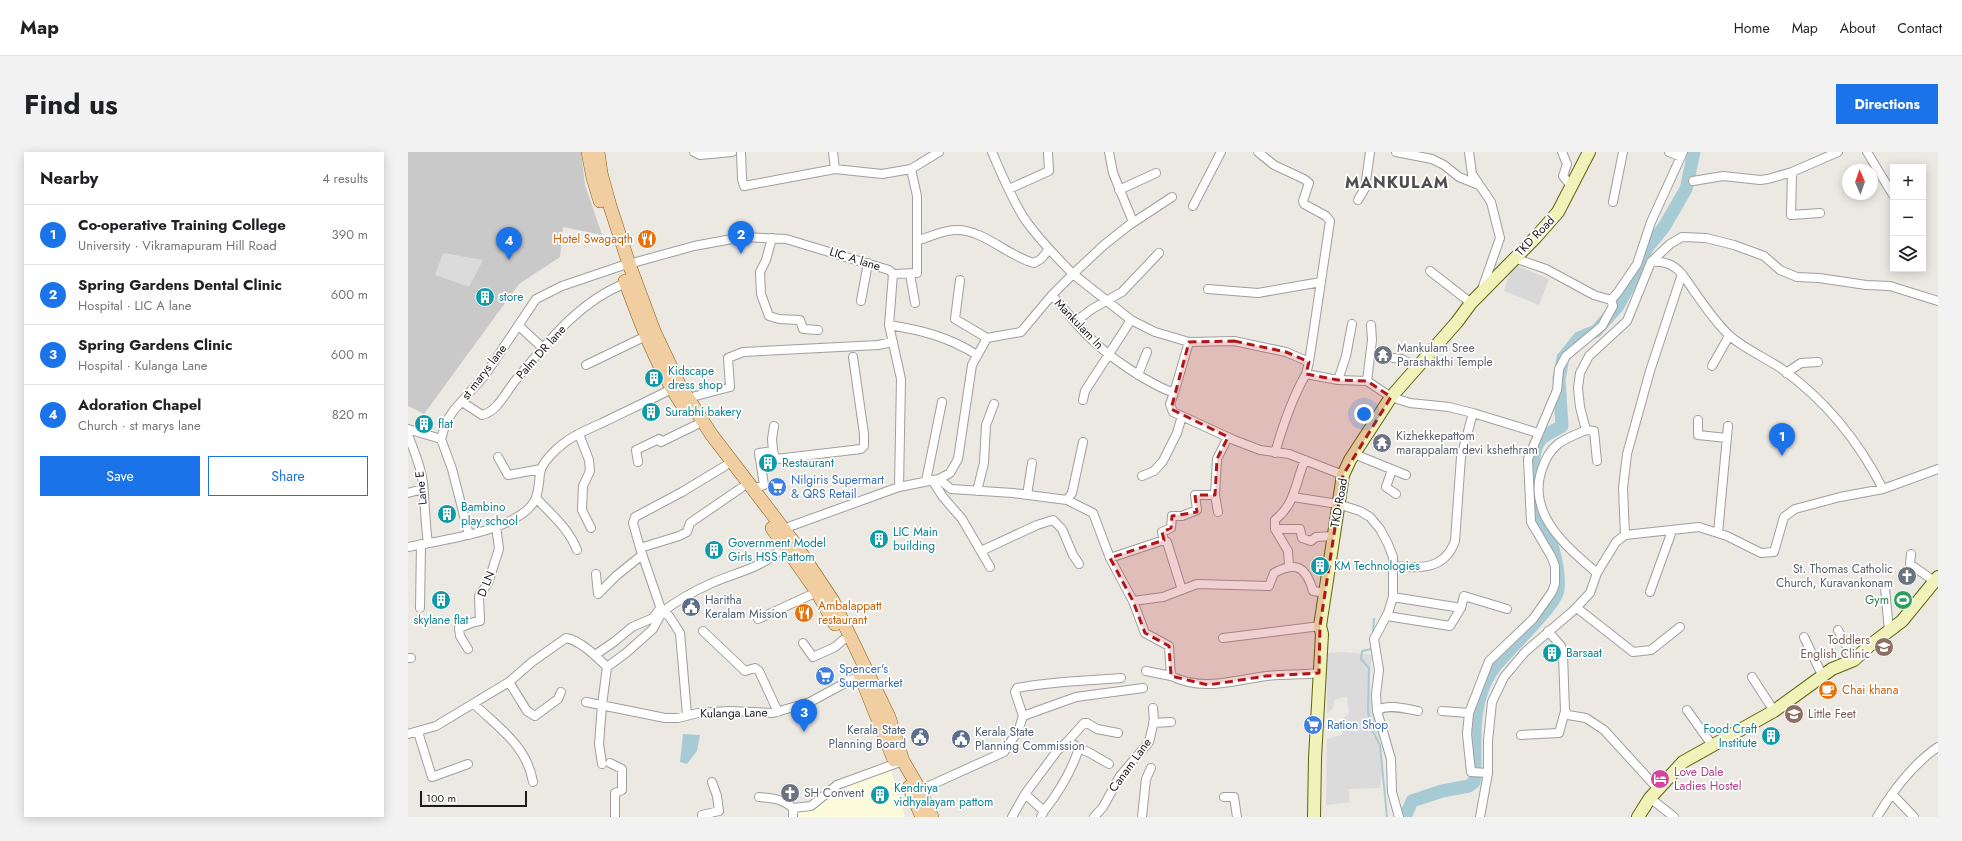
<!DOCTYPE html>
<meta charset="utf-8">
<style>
:root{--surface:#fff;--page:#f2f2f2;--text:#202124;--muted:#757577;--line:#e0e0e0;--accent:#1a73e8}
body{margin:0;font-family:Jost,sans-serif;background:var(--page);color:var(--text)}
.controls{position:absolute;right:12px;top:12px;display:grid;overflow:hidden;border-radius:0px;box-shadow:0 2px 10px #0003}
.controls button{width:36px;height:36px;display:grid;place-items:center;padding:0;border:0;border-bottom:1px solid var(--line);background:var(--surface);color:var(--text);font:20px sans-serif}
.compass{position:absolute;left:1434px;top:12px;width:36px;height:36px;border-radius:50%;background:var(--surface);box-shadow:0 2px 10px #0003;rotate:358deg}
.scale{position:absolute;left:12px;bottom:10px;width:107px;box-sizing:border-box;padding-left:4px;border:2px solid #1b1b1b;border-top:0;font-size:11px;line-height:14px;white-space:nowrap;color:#1b1b1b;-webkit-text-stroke:3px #fff;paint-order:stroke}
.you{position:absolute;left:956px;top:262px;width:14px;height:14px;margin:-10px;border:3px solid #fff;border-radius:50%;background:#1a73e8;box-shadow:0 0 0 6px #1a73e833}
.badge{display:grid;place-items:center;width:26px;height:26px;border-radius:50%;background:var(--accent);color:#fff;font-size:13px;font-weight:700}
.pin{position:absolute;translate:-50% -33px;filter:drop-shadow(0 1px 2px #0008)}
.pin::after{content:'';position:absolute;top:21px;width:14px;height:12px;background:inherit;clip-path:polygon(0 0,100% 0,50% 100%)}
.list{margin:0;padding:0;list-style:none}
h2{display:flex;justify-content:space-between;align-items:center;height:52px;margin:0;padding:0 16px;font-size:17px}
h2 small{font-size:13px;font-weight:400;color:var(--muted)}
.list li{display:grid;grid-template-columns:26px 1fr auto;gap:12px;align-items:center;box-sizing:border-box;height:60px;padding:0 16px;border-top:1px solid var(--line)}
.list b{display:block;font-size:15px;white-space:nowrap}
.list p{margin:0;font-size:13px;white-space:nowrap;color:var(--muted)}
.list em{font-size:13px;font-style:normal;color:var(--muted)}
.actions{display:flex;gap:8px;padding:12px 16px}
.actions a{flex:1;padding:9px 0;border:1px solid var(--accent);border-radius:0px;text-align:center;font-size:14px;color:var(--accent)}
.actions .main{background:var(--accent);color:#fff}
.icon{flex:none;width:22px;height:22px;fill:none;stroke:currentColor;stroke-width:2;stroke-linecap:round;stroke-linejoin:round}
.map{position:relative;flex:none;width:1530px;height:665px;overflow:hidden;border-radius:0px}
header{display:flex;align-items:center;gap:24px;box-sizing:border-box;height:56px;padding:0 20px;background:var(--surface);border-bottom:1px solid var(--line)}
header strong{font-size:19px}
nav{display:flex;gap:22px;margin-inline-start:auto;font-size:14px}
.intro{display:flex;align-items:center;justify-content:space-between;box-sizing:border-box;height:96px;padding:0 24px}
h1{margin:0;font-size:28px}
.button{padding:10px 18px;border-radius:0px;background:var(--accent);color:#fff;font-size:14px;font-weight:700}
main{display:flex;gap:24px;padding:0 24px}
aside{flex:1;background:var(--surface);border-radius:0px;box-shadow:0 2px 10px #0003}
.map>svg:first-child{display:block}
.residential{fill:#d9d8d8}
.education{fill:#fbfbdc}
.religious{fill:#c9c9c9}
.parking{fill:#dbdbdb}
.water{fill:#a7cbd5}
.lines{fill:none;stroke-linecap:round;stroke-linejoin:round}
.stream{stroke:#a7cbd5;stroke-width:2}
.river{stroke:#a7cbd5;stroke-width:13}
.street-casing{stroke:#9f9f9f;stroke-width:10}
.secondary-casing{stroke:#5d6510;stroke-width:14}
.primary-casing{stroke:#845c0f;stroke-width:14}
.street{stroke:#fff;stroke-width:8}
.secondary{stroke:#f0f2ba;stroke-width:12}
.primary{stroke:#f1cea2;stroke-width:13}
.marked{fill:#b21517;fill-opacity:0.2;stroke:#b21517;stroke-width:3;stroke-dasharray:8 5;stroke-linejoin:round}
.labels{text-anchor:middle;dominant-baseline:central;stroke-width:3.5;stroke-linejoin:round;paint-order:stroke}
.street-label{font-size:12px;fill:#1b1b1b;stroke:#fff}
.food-label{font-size:12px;fill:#c56008;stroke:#fff;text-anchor:start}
.culture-label{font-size:12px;fill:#0d838f;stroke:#fff;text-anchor:start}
.worship-label{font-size:12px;fill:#5b616d;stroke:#fff;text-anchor:start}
.shop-label{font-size:12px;fill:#366cbe;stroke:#fff;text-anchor:start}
.service-label{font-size:12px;fill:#4e5e75;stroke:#fff;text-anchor:start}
.leisure-label{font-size:12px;fill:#27864d;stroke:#fff;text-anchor:end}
.education-label{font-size:12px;fill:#785e54;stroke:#fff;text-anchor:end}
.hotel-label{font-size:12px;fill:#b23c85;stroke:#fff;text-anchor:start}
.district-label{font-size:16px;font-weight:bold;letter-spacing:1px;fill:#4e4e4e;stroke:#fff}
</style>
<header>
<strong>Map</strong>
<nav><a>Home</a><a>Map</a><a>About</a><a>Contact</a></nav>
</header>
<div class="intro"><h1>Find us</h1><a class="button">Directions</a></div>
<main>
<aside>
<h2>Nearby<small>4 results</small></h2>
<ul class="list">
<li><span class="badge">1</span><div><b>Co-operative Training College</b><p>University · Vikramapuram Hill Road</p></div><em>390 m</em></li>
<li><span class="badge">2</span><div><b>Spring Gardens Dental Clinic</b><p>Hospital · LIC A lane</p></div><em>600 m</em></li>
<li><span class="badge">3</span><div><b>Spring Gardens Clinic</b><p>Hospital · Kulanga Lane</p></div><em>600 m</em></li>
<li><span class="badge">4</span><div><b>Adoration Chapel</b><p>Church · st marys lane</p></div><em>820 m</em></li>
</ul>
<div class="actions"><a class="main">Save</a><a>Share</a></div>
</aside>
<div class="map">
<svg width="1530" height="665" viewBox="0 0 1530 665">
<rect width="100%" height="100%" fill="#ece8e2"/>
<path class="residential" d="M1105 112 1141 127 1131 153 1096 139Z"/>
<path class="education" d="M481 612 497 665H378L382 660 427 644 460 618Z"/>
<path class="religious" d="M0 0H173L177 33 194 83 155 75 152 105 111 132 16 262 0 254Z"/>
<path class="parking" d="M35 101 75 108 61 135 27 123Z
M937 500 964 503 961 531 975 612 972 636 941 637 942 650 918 653 919 587 934 583 935 566 941 562 939 544 926 548 925 556 919 562V501Z"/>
<path class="water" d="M275 582 292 583 289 599 279 612 272 610Z"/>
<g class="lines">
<path class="stream" d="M965 481 966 467
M963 492V497L954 499 953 507 961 516 960 560 964 578 972 593 979 665"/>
<path class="river" d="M1067 617C1067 582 1064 550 1083 520 1095 502 1148 454 1150 438 1152 418 1145 394 1138 376 1134 367 1127 357 1125 348 1123 334 1123 296 1134 286 1139 281 1148 278 1154 274L1151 227 1155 206 1171 186 1188 179 1210 154 1231 115 1239 96 1256 75 1278 37 1286 0
M997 665 1004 649 1034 639 1061 634 1066 630 1067 625"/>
<g class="street-casing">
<path id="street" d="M286 0 292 3 324 0
M333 0 334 27 336 34 427 17 474 22 503 17 509 44V89C521 85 535 78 548 78 575 77 601 105 626 111L633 107 641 97
M425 0 427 17
M584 0C594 23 604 48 618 69 632 88 648 105 665 122L644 143
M701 0 705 21 725 70 696 93 665 122 723 168
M850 0 866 13 896 27 901 31 895 49 896 52 918 64 922 69 901 210
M988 0 1024 7 1036 13 1051 25 1071 33
M1061 0 1064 22 1083 50 1092 86 1074 137
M1154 0 1159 12 1155 24 1164 35
M1261 0 1273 5
M1459 0 1485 43
M503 17 531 0
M1384 20 1383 63 1412 61
M1285 29 1315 24 1352 28 1360 27 1384 20 1430 0
M601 37 641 19 640 0
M711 38 748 21
M950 48 957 36 962 0
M1205 50 1215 0
M785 54 813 0
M723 72 764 45
M364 86 358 108 352 120 353 142 361 164 371 167 392 168 395 177 410 178
M1106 106 1138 117 1186 143 1203 148 1210 140 1229 112 1243 70 1275 0
M1243 110C1257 109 1265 112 1274 122 1288 141 1301 163 1318 180 1329 193 1358 206 1374 217 1417 248 1451 290 1475 337
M221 112 286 94 335 85 378 87 481 118 485 122 481 173 493 227 491 335
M1022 119 1063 151
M485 122 509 121V89
M502 122 507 151
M552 128 547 167 579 186
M800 137 850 141 913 130
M453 149 460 111
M667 170 684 157 714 140 751 101
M481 173C513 178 541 185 569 203
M111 174 136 197
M985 206 994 207 1010 216
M178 213 238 184
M1304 214 1321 184
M1378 221 1393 211 1410 210
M730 223 739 200
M930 228 938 204 944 172
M959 229 964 188 963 173
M766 241 781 190
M280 246 322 235 320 206 335 200 470 193 485 190
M675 248 677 239 723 168 747 180 781 190 826 189 878 200 901 210 898 222 930 228 959 229 983 245 1002 251 1041 255 1065 261 1053 305 1047 389C1036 419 1011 416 985 414
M54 250 74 263C90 259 97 241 107 229 139 191 171 149 218 131
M1065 261 1130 281
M1290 268V283L1319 286
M0 277 33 287
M1178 278 1186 279 1189 309
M171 282 181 308 182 319 175 334 174 358 183 376
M0 283C6 299 13 314 15 331 17 351 17 371 20 391
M365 299 364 287 366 274
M867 301C875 273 884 246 898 222
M946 302 998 323
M90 305 100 323 133 317
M230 310 228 298 251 287 253 290 288 273
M984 318 978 335 988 342
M734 324 746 319 755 309 769 281 774 264
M531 327 543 337 605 341 659 348 685 361 702 406 725 449 737 481 761 494 763 524C796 540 825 528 859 524 876 522 893 523 911 521
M524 328 535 345 554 367 582 415
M518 329 534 250
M333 336 282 371 279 380 271 384 232 396 254 460C270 448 286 439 304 431 329 420 359 415 376 393
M345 337 356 333 351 301 365 299 368 307 453 297 456 294V282L445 205
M569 339 576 311 578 273 586 252
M0 341 15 337
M619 343 624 311
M885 345 930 352 952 359 962 365 972 377 980 392 985 405V445L980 461 966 487 971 518 968 542 969 559
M128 346C143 362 161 377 169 398
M659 348 664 341 675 290
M810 360 807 343 809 307 820 285
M867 377H892L894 386 903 389 908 385 925 384
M372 378 491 335 531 327 542 321 550 307 564 213 579 186 613 180 644 143C656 157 668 172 681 185 701 205 739 231 766 241L762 252 765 260 826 288 852 298 881 302 935 323
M1310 381 1320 274
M61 383 44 317 33 287 38 270 46 258 77 223 128 147 154 134 213 114
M1217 383 1215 336 1219 302 1242 219 1274 122
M756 388 754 380 763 376 764 364H774L789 358 787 343H807
M0 395C33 388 111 379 127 348 131 339 131 330 132 321 134 310 148 297 156 291 167 282 181 277 194 271 218 259 243 248 267 235
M232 396 225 371 227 365 274 340 317 314
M573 399 629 373 645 368 654 377 665 403 671 412
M1503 402 1502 412 1526 429
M702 406 756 388 759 390 774 438
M881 414 880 399 867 377V368C888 351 887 331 897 308
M1189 421 1208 390 1217 383 1291 375 1319 384 1353 401 1366 400 1376 365 1387 357 1432 345 1475 337 1530 317
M188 422 190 442 208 424 234 403
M1477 436 1481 479
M1242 440 1264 379
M985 445 1053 456 1056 444 1099 457
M725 449 755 445 789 432 861 434 866 421C889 409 898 415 905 439L918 441
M12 456 13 392
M1169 456 1225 500 1243 498 1272 475
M979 464 1042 474 1053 456
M350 467 409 440
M1430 478 1446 508
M295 479 337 519 347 516 351 519 370 560
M1140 479 1153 494 1155 503 1157 559 1160 563 1178 566 1196 578 1250 637
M1396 485 1415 525
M815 486 912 474
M395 491 405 505 427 495 435 488
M60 497 52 484 51 476 66 470 72 469 71 444 80 431 91 397 88 374
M187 503 206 490 224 475 245 466 251 458
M0 506H3
M738 519 763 524
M1344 525 1366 559
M101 530 124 510 158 486C172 488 189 505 199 515
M178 550 257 566H270L290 561 321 559 365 561 402 550 452 523
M66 552C91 576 119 594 125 630
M1279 558 1304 593
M1034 559 1061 561
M615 564 668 545 735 536
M745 571 763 570
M10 580 24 625 60 612
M0 582 28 574 101 530 119 559 127 564 150 547 153 540
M1113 583 1151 581 1157 559
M660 589 676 571H679L689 577 710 581
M671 596 682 601 701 612
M202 611 214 617V638L207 641V665
M194 612 191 592 194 553 199 515 218 501 245 477 254 460 261 464 272 481 279 563
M1080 621 1063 620 1059 582 1061 561 1081 509 1125 467 1144 440 1147 432V414L1143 404 1123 370 1120 307 1149 238 1151 217 1158 204 1194 174 1205 154 1203 148
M512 638 596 600 611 577 615 564 607 540 609 536C643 529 679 529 713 526
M617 642 649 599 660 589 671 596C664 618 651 640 636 659
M1484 642 1506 665
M351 645C365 646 374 647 385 656
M816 645H826L829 665
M1242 646 1266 665
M294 665V663L311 659 309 644 304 630
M385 665V656L403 654 429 633 492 610
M604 665 617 642 636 659 633 665
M686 665 695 655 712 624 741 590 746 569 745 556
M734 665 738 627 743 616
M991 665 984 640 983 607 969 559C978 551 999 557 1010 559
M1072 665 1080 621V589L1084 550 1096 525 1117 500 1166 458 1182 441 1189 421C1160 396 1120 364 1133 320 1136 310 1141 299 1150 292 1158 286 1169 282 1178 278L1172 255 1170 236 1172 221 1181 204 1219 169 1243 110 1262 92 1274 85 1298 86 1326 93 1356 104 1372 118 1389 125 1411 126 1458 133 1482 134 1530 149
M1469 665C1484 640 1505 612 1530 595"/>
</g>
<g class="secondary-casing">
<path id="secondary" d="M906 665 907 606 914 482 912 474 935 323 942 308 983 245 1049 170 1063 151 1128 85 1150 60 1181 0
M1230 665 1242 646 1275 610 1366 559 1424 517 1446 508 1461 494 1494 469 1530 425"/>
</g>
<g class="primary-casing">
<path id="primary" d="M180 0 185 26 192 49
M190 0 193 21 202 54 221 112 246 179 271 232 303 282 387 392 425 449 481 565 495 609 512 638 524 665
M217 129C233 172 249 216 275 254
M364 376 409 440 427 472
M451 520 486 608
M501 635 514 665"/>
</g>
<use href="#street" class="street"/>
<use href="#secondary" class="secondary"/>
<use href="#primary" class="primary"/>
</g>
<path class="marked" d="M826 189 878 200 901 210 898 222 930 228 959 229 983 245 935 323 912 474 911 521 858 524 800 533 763 524 761 494 737 481 725 449 702 406 756 388 754 380 763 376 764 364 789 360 787 343H807L809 307 820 285 763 257 781 190Z"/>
<defs>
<g id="restaurant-disc" transform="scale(1)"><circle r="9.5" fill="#e8710a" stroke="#fff"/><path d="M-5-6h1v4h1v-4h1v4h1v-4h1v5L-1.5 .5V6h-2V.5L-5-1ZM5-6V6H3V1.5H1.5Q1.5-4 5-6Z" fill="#fff"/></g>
<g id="building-disc" transform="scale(1)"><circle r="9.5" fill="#0f9aa8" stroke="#fff"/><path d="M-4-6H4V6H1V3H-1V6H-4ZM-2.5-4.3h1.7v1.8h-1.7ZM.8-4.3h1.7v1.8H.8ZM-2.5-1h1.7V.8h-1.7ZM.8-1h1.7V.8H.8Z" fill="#fff"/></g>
<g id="temple-disc" transform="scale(1)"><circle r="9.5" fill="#6b7280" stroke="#fff"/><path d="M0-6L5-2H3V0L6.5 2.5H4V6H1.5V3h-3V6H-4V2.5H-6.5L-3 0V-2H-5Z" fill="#fff"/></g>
<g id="supermarket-disc" transform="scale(1)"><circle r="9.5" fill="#3f7fe0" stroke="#fff"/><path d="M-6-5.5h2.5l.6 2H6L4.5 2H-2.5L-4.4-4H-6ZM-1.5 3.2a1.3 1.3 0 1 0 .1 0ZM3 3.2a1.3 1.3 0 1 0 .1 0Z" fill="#fff"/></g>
<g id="church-disc" transform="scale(1)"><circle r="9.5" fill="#6b7280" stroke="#fff"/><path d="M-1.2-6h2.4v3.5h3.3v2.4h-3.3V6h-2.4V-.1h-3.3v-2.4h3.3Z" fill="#fff"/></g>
<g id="stadium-disc" transform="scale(1)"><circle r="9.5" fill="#2e9e5b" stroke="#fff"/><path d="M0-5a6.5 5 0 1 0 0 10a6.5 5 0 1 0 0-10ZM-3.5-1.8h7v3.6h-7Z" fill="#fff"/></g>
<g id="civic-disc" transform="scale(1)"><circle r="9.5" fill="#5c6f8a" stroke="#fff"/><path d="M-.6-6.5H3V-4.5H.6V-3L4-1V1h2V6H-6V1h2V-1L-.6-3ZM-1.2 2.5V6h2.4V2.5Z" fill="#fff"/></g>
<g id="school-disc" transform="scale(1)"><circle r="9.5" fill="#8d6e63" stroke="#fff"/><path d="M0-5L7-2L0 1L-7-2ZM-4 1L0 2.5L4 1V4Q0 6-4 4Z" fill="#fff"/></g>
<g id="cafe-disc" transform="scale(1)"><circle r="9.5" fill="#e8710a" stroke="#fff"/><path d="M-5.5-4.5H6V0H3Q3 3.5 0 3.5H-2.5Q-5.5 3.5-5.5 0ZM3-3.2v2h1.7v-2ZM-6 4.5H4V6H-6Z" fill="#fff"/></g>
<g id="hotel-disc" transform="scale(1)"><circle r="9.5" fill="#d1479c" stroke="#fff"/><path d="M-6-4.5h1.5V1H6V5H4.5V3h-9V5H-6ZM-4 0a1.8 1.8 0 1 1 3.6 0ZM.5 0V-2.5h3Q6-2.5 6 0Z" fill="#fff"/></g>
</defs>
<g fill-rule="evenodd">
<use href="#restaurant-disc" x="239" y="87"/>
<use href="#building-disc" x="77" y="145"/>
<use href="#temple-disc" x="975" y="203"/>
<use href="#building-disc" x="246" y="226"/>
<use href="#building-disc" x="243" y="260"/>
<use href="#building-disc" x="16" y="272"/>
<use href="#temple-disc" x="974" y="291"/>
<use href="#building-disc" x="360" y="311"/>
<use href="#supermarket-disc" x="369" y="335"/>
<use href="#building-disc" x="39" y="362"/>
<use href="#building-disc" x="471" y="387"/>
<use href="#building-disc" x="306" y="398"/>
<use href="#building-disc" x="912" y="414"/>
<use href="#church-disc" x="1499" y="424"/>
<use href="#building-disc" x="33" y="448"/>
<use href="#stadium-disc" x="1495" y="448"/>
<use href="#civic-disc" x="283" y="455"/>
<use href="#restaurant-disc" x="396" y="461"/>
<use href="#school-disc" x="1476" y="495"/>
<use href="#building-disc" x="1144" y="501"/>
<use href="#supermarket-disc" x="417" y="524"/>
<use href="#cafe-disc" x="1420" y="538"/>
<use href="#school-disc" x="1386" y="562"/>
<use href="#supermarket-disc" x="905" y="573"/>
<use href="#building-disc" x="1363" y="584"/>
<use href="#civic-disc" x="512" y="585"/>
<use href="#civic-disc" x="553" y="587"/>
<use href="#hotel-disc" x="1252" y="627"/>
<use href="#church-disc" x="382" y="641"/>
<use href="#building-disc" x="472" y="643"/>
</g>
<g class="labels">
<g class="street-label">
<text transform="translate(1127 84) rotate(-46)">TKD Road</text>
<text transform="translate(447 107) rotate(17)">LIC A lane</text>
<text transform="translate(671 172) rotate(46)">Mankulam ln</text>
<text transform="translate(133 200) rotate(-48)">Palm DR lane</text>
<text transform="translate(76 220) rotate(-53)">st marys lane</text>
<text transform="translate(13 336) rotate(-96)">Lane E</text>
<text transform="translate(931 351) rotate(-80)">TKD Road</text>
<text transform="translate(78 432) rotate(-68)">D LN</text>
<text transform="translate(326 561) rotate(-1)">Kulanga Lane</text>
<text transform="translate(722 613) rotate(-54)">Canam Lane</text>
</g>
<g class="food-label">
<text x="225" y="87" text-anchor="end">Hotel Swagaqth</text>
<text x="410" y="454">Ambalappatt<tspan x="410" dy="14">restaurant</tspan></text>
<text x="1434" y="538">Chai khana</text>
</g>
<g class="culture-label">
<text x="91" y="145">store</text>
<text x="260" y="219">Kidscape<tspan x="260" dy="14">dress shop</tspan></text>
<text x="257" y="260">Surabhi bakery</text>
<text x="30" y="272">flat</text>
<text x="374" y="311">Restaurant</text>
<text x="53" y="355">Bambino<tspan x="53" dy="14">play school</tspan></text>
<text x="485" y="380">LIC Main<tspan x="485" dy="14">building</tspan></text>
<text x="320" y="391">Government Model<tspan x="320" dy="14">Girls HSS Pattom</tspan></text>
<text x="926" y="414">KM Technologies</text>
<text x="33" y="468" text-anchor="middle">skylane flat</text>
<text x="1158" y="501">Barsaat</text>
<text x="1349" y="577" text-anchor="end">Food Craft<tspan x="1349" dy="14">Institute</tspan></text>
<text x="486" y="636">Kendriya<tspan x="486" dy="14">vidhyalayam pattom</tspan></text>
</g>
<g class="worship-label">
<text x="989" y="196">Mankulam Sree<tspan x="989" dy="14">Parashakthi Temple</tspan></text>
<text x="988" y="284">Kizhekkepattom<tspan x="988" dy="14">marappalam devi kshethram</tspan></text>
<text x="1485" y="417" text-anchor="end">St. Thomas Catholic<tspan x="1485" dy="14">Church, Kuravankonam</tspan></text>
<text x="396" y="641">SH Convent</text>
</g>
<g class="shop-label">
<text x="383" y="328">Nilgiris Supermart<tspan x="383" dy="14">&amp; QRS Retail</tspan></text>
<text x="431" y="517">Spencer's<tspan x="431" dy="14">Supermarket</tspan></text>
<text x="919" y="573">Ration Shop</text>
</g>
<g class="service-label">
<text x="297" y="448">Haritha<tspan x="297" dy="14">Keralam Mission</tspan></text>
<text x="498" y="578" text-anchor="end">Kerala State<tspan x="498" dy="14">Planning Board</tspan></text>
<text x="567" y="580">Kerala State<tspan x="567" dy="14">Planning Commission</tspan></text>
</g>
<g class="leisure-label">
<text x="1481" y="448">Gym</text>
</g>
<g class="education-label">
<text x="1462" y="488">Toddlers<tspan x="1462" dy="14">English Clinic</tspan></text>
<text x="1400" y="562" text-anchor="start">Little Feet</text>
</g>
<g class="hotel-label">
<text x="1266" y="620">Love Dale<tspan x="1266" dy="14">Ladies Hostel</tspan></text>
</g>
<g class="district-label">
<text x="989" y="30">MANKULAM</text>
</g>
</g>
</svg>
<div class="controls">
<button>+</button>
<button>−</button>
<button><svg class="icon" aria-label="layers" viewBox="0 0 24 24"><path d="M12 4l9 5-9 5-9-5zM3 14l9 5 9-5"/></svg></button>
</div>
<svg class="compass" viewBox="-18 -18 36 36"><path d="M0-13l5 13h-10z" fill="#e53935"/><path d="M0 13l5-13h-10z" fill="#757577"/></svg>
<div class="scale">100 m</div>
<div class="you"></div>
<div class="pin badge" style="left:1374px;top:304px">1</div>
<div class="pin badge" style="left:333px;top:102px">2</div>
<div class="pin badge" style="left:396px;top:580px">3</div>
<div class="pin badge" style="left:101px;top:108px">4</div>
</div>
</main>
